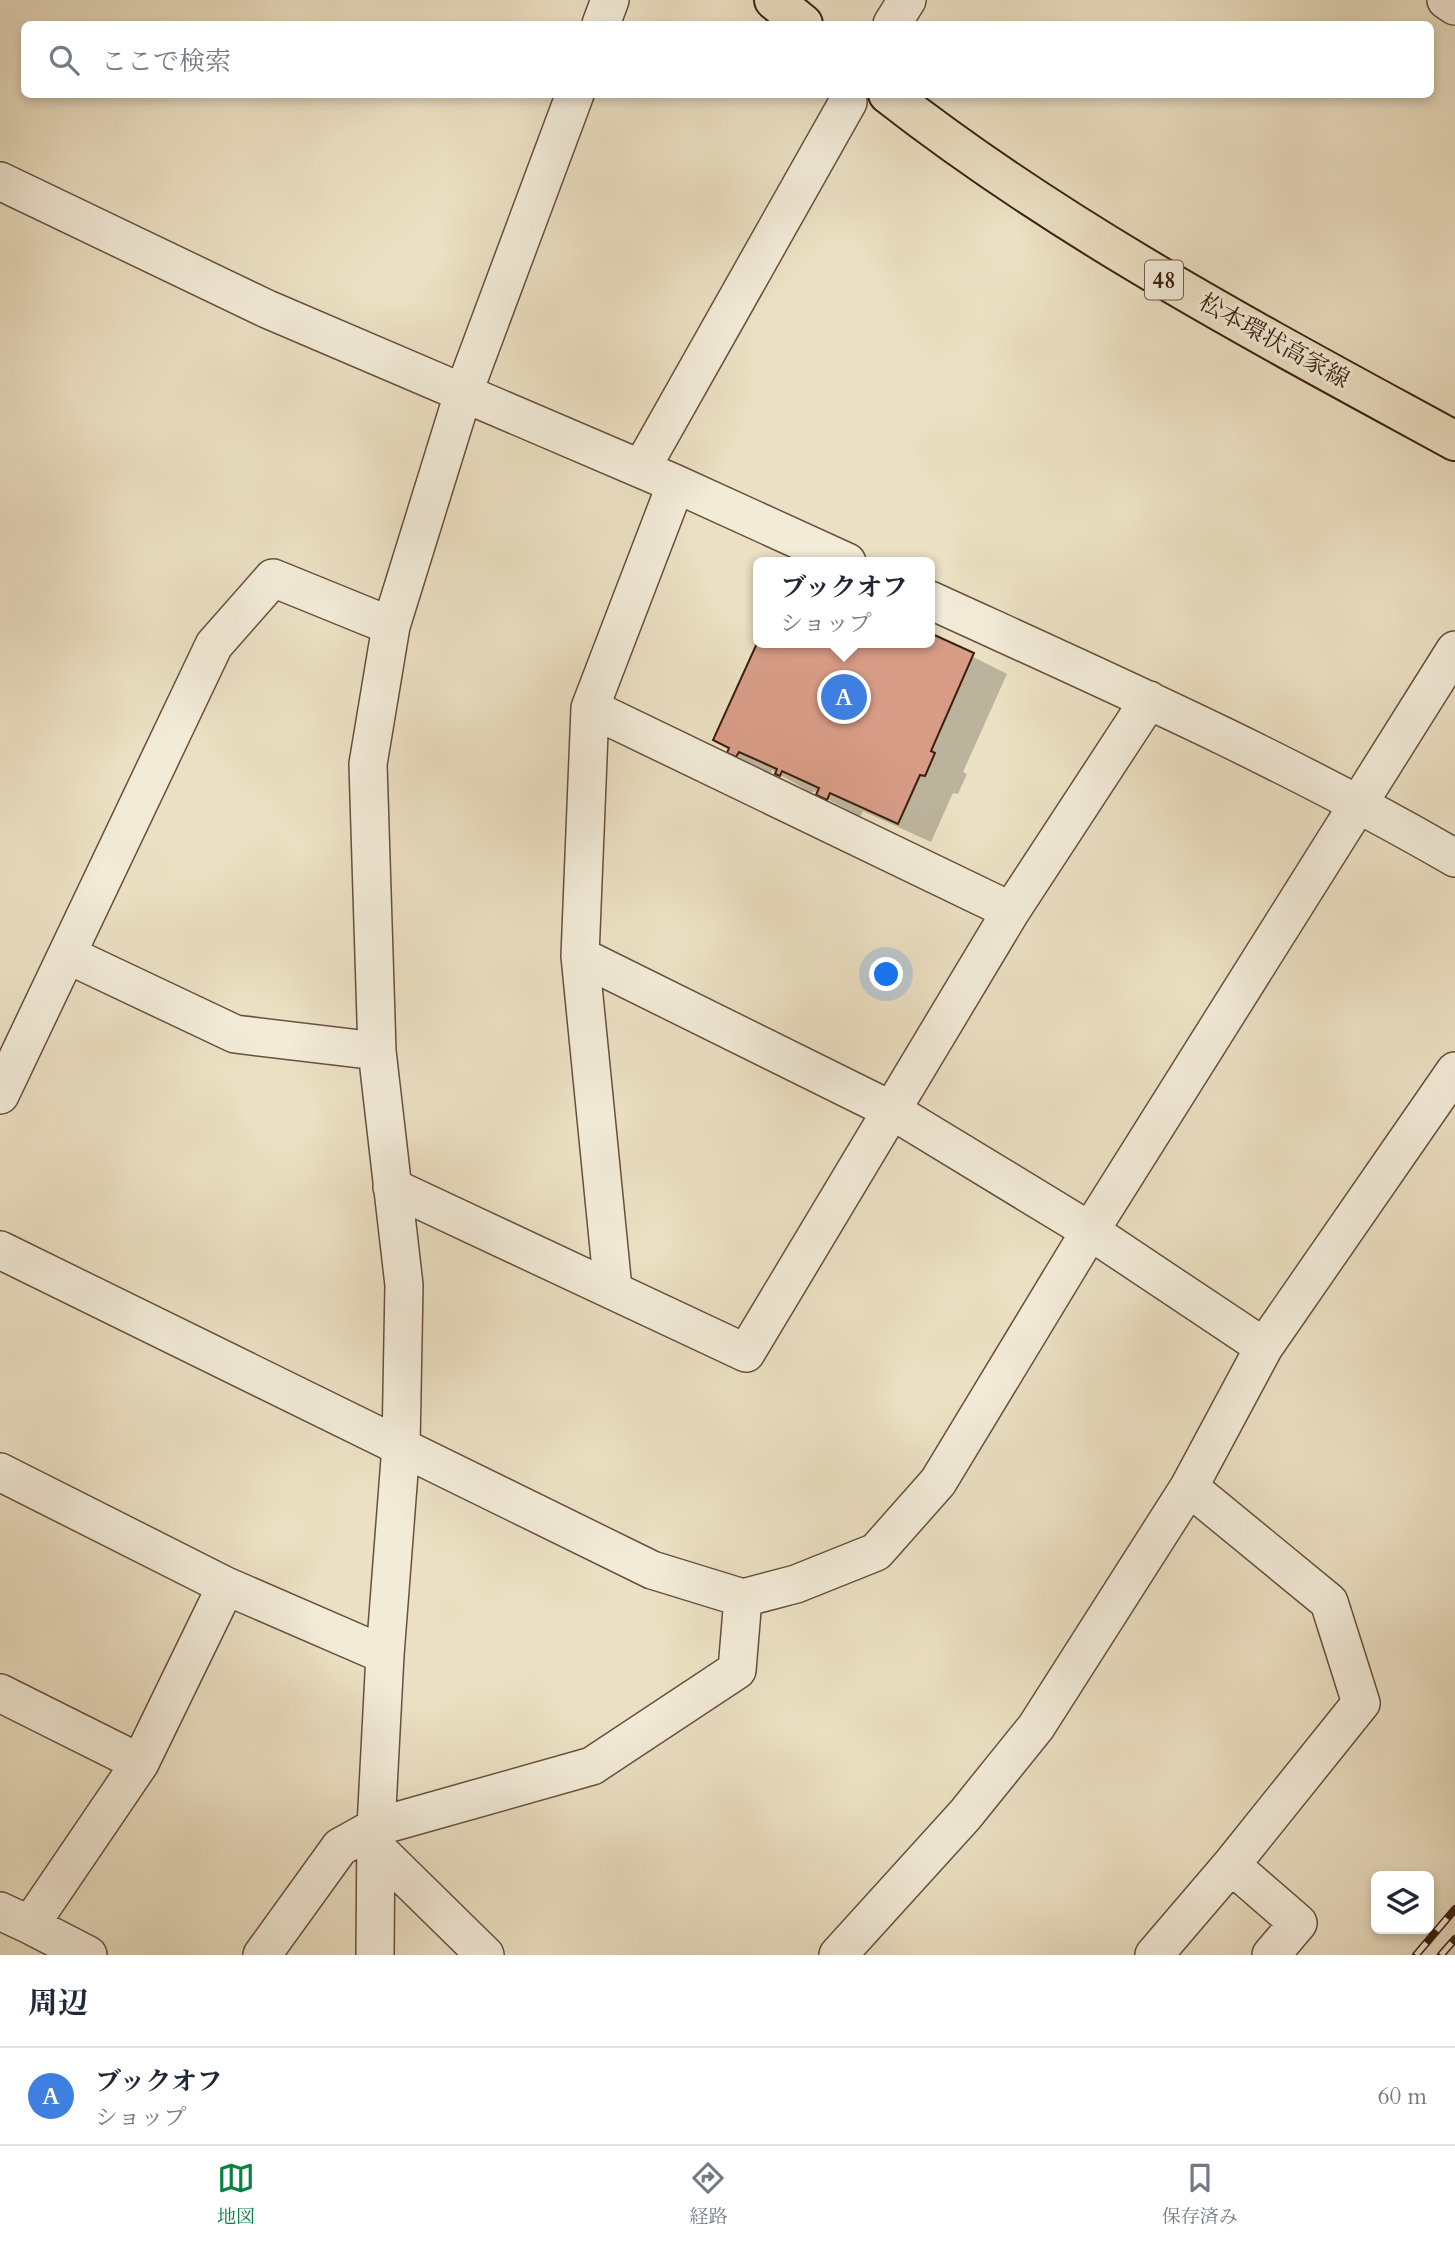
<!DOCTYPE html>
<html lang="ja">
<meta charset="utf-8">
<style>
:root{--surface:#fff;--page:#f6f6f7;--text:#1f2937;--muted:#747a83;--line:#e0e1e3;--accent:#0b8043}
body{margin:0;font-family:Cardo,"Noto Serif JP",serif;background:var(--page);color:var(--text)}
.controls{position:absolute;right:21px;bottom:21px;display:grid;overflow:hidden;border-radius:10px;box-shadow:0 4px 10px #0003}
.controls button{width:63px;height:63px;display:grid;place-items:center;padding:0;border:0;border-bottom:2px solid var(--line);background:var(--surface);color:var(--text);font:35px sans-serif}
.you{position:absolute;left:887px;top:975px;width:24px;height:24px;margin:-18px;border:5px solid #fff;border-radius:50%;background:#1a73e8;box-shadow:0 0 0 10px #1a73e833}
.badge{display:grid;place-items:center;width:46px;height:46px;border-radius:50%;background:var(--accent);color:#fff;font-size:23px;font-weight:700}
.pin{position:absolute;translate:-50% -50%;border:4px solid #fff;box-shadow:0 2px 7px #0006}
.popup{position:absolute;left:753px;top:557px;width:182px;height:91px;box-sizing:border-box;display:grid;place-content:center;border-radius:10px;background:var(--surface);filter:drop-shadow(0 2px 5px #0005);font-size:23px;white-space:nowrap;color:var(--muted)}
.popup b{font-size:26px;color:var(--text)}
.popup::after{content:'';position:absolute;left:50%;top:100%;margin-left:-14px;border:14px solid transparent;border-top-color:var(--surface)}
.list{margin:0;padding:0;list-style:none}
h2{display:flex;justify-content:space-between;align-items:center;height:91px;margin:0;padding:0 28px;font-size:30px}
h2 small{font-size:23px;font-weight:400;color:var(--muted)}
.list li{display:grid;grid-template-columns:46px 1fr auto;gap:21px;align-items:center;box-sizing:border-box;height:98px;padding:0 28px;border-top:2px solid var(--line)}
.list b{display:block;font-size:26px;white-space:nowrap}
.list p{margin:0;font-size:23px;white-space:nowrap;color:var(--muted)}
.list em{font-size:23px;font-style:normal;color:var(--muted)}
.icon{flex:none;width:38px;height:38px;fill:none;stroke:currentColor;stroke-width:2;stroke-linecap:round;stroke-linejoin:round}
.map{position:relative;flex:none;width:1455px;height:1955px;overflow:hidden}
.search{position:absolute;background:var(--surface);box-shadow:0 4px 10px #0003;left:21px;right:21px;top:21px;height:77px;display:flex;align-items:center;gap:18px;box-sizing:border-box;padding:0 24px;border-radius:10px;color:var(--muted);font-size:26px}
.sheet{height:189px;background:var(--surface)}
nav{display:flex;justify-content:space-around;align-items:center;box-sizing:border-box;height:98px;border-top:2px solid var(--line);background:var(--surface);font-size:19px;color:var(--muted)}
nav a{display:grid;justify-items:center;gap:4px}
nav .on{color:var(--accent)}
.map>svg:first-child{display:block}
.shadow{fill:#0003}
.building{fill:#d89c86;stroke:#3b200f;stroke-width:2}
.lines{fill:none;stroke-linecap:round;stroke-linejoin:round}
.minor-casing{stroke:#67503c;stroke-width:40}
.major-casing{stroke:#3b200f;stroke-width:42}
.minor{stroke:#f2ebd8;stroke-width:37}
.major{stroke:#ebe0c3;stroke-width:38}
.rail-casing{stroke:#3b200f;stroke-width:8}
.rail{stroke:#f2ebd8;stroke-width:5;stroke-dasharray:16;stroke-linecap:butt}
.labels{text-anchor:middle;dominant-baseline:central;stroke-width:6;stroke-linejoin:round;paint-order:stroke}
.shield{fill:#f2ebd8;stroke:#725d4b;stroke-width:2}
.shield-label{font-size:23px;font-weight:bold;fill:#3b200f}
.street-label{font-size:24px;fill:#3b200f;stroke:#f2ebd8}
</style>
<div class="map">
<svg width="1455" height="1955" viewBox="0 0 1455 1955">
<rect width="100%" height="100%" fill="#ebe0c3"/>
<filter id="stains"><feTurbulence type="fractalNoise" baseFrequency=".00286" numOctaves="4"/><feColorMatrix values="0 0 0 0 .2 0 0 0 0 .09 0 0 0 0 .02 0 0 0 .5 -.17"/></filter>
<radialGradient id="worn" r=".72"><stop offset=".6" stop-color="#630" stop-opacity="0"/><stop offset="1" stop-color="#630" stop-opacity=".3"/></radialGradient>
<path class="shadow" d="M930 635 1007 674 963 772 967 774 958 794 953 793 931 842 863 811 860 817 818 794 820 791 810 792 772 770 770 775 762 771 729 752 731 748 716 740 758 641 930 643Z"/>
<path class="building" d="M930 633 974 653 931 751 935 753 925 776 920 775 898 824 830 793 827 800 816 795 819 788 782 771 780 776 775 774 777 769 739 752 736 757 727 753 729 748 713 740 758 641 930 643Z"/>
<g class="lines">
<g class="minor-casing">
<path id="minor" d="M1446 0 1455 6
M601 24 610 0
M892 24 907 0
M0 181 267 309 676 484 847 562
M641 469 848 102
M930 600C1107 681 1286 760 1455 858
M590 708 1011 911
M68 955 235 1034 377 1051
M580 956 891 1110 1090 1231 1264 1347
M0 1095 214 645 273 578 391 626
M392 1187 746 1353 1011 911 1149 700
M0 1250 652 1570 743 1598 796 1584 876 1552 938 1482 1090 1231 1455 650
M613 1289 580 956 590 708 676 484
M0 1472 226 1586 385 1655
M0 1693 140 1763
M376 1848 485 1955
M1231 1865 1298 1923 1271 1955
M0 1911 30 1925 140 1763 226 1586
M30 1925 88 1955
M262 1955 340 1847 376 1827 592 1766 737 1670 743 1598
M375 1955 376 1827 385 1655 401 1446 404 1285 377 1051 368 764 391 626 463 394 575 94
M838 1955 965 1815 1036 1727 1189 1487 1264 1347 1455 1071
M1154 1955 1231 1865 1361 1703 1329 1602 1189 1487"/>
</g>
<g class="major-casing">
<path id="major" d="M774 0 803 24
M888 94C1063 231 1261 335 1455 441"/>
</g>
<use href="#minor" class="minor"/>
<use href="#major" class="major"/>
<g class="rail-casing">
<path id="rail" d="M1416 1955 1455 1909
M1441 1955 1455 1939"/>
</g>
<use href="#rail" class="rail"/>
</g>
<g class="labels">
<rect class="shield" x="1145" y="260.5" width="38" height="39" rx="5"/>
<g class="shield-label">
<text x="1164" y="280">48</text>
</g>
<g class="street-label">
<text transform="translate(1274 341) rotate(29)">松本環状高家線</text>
</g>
</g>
<rect width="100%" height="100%" filter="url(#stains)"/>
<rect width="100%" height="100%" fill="url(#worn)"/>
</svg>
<div class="controls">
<button><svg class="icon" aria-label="layers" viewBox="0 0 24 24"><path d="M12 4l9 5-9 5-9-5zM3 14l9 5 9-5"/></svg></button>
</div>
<div class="you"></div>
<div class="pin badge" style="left:844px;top:697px;background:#3f7fe0">A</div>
<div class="popup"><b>ブックオフ</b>ショップ</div>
<div class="search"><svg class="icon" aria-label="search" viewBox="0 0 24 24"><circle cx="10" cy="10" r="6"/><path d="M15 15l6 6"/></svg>ここで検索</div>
</div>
<section class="sheet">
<h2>周辺<small></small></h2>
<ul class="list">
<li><span class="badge" style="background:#3f7fe0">A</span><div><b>ブックオフ</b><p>ショップ</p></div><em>60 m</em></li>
</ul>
</section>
<nav>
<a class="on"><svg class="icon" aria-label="map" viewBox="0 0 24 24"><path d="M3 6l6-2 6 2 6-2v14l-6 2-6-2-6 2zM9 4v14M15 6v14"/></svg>地図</a>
<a><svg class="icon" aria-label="directions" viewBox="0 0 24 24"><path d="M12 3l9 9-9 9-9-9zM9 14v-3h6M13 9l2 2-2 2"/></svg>経路</a>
<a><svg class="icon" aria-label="saved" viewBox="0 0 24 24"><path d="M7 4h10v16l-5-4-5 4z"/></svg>保存済み</a>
</nav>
